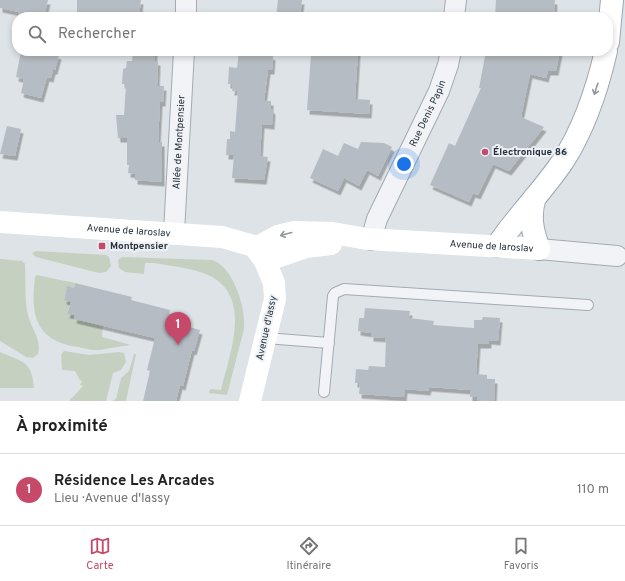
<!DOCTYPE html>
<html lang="fr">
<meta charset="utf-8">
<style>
:root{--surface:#fff;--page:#f2f2f2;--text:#222;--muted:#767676;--line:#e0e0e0;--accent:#c64969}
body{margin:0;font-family:Overpass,sans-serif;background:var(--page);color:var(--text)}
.you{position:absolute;left:404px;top:164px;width:14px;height:14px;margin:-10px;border:3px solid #fff;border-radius:50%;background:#1a73e8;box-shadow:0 0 0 6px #1a73e833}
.badge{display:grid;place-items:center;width:26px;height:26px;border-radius:50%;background:var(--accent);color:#fff;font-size:13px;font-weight:700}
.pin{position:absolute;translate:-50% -33px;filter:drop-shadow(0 1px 2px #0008)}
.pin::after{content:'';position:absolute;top:21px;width:14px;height:12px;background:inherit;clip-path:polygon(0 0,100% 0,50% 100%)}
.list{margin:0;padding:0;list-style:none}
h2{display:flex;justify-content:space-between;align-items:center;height:52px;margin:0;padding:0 16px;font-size:17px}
h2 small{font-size:13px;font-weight:400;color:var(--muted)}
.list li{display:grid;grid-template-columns:26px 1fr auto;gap:12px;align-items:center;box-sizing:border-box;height:72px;padding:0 16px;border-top:1px solid var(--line)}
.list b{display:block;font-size:15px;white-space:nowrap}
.list p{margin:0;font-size:13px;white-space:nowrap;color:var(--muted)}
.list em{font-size:13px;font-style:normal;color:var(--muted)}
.icon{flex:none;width:22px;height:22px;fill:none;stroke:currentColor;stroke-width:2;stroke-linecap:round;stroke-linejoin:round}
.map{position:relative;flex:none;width:625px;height:401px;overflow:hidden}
.search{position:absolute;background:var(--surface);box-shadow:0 2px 6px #0003;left:12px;right:12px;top:12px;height:44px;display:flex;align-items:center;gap:10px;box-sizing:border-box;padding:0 14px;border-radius:16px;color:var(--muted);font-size:15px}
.sheet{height:124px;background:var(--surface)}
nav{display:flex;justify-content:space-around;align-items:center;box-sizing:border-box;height:56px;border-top:1px solid var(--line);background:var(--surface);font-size:11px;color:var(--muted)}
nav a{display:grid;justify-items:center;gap:2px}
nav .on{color:var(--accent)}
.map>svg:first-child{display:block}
.green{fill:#c6d0c0}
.building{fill:#b6bcc3;filter:url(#shadow)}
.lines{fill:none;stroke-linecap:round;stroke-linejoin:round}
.lane-casing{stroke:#a4aab1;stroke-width:12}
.street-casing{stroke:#a4aab1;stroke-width:22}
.primary-casing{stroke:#9ea8b2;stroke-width:24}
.lane{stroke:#f1f3f6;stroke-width:10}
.street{stroke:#f1f3f6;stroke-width:20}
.secondary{stroke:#fff;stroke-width:22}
.primary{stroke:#fff;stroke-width:22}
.oneway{stroke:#94989e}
.poi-dot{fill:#c64969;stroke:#eef1f5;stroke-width:1.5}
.labels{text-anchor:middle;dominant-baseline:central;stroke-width:4;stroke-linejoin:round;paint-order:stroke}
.street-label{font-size:10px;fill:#28323d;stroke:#eef1f5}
.poi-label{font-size:10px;font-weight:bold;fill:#28323d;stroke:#eef1f5;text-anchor:start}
</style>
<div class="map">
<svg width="625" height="401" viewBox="0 0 625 401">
<defs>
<filter id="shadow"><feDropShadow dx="2.5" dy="4.5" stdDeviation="0" flood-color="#0004"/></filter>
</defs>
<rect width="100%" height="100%" fill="#dee3e7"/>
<path class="green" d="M36 251 106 255 109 257 111 266 106 272 99 273 36 257 32 253Z
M122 257 212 260C234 267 246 309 244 329L227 395 209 393 210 389 221 390C229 355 254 296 208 275 192 268 171 266 154 263H145L144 274 125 272 119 268 118 260Z
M0 259 22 261 25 264C26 282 24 297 28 315 31 328 42 340 38 354L33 358 26 357 0 341Z
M37 275 75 283 74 288 67 287 64 299 71 302 67 313 103 325 102 337 131 345C121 346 110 348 100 350 92 351 81 347 72 346 33 338 31 311 35 277Z
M64 351 89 355 119 352 124 353 126 362 121 370 113 373 106 401H70V399L73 397 83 386 80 385 82 381 80 380 75 371 62 370 61 355Z
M0 352C22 362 32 360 34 388H0Z
M134 354H136L126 401H112L116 399 121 378 129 371Z"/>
<path class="building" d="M0 0H48L44 17H18L19 12 0 8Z
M77 0H141L139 17 77 14Z
M278 0H302L300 17H276Z
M496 0H555L554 17H495Z
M21 51H41L59 55 55 70H53L51 78 47 77 41 98 21 93 24 79 16 77Z
M133 51H155L154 61H158L157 86H164L163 102H160L158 142H162V182L135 180V174L128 173 129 165H127V138H118L116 115H124L126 84H122L123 69 126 68 127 61H132Z
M239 51H270V55L273 56 272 70H268L264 101H271V109L273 110 272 125 262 124 260 156 268 157 264 180 232 178 234 155H226L227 139H230V131L235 132 238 91H232L233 84H228L229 67 237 68Z
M336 51H358L355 99 370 100 369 114 307 110 311 54 336 55Z
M486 51H560L556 71H548L546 78 530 74 521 117 544 127 509 171 493 164 478 195 473 193 469 202 430 185 449 143 455 146 481 88H479Z
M7 126 21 129 15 156 0 154Z
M361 142 384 143 392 147 378 176 367 170 359 186 344 178 338 191 310 178 323 149 338 156 344 143 358 149Z
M75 283 132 297 131 300 170 310 168 321 200 330 194 351 192 350 183 386 180 385 176 401H143L150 371 147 370 155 338 74 319 75 315 67 314 71 302 64 300 67 286 74 288Z
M365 308 410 311 409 318 434 321 433 325 474 328V320H482L483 317 500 318 498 341 489 340V344H478L476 374 487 375V379H495L494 401 477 400V397H470V390L429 387 428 391 405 389 404 397 359 394 360 383H355L356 369 368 370 369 366 385 367 386 338 371 337V333L358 331 359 318H364Z"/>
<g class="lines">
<g class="lane-casing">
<path id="lane" d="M266 338 329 343
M324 392 333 296 335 293 344 289 588 305"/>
</g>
<g class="street-casing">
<g id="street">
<path d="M186 17V0"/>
<path d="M454 17 456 0"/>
<path id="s1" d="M174 232 184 51"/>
<path id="s2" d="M371 240 377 219 439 91 448 65 451 51"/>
<path d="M539 249 617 256"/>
</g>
</g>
<g class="primary-casing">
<path id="primary" d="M608 42 612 0
M535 197C529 215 532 231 539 249
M497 246C517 216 543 191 563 161 585 127 597 90 606 51"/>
</g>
<use href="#lane" class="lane"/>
<use href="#street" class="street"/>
<g class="secondary">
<path id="s3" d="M0 222 222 237 254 246 265 261 274 283 275 299 250 401"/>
<path id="s4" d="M256 248 278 236 294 232 333 233 367 239 539 249"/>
<path d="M265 261 306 247 331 244"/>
</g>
<use href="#primary" class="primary"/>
</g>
<defs><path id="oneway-shaft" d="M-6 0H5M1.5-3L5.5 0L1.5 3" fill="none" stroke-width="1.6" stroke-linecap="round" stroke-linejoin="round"/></defs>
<g class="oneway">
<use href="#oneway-shaft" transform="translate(596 89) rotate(108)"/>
<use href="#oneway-shaft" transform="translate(286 234) rotate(165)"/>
</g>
<g class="poi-dot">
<circle cx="485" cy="152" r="4"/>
<rect x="98" y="242" width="8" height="8" rx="2"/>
</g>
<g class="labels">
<g class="street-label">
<text stroke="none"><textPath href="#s2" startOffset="139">Rue Denis Papin</textPath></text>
<text stroke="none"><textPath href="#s1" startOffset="90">Allée de Montpensier</textPath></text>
<text stroke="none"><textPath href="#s3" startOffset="129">Avenue de Iaroslav</textPath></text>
<text stroke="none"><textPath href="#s4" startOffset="240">Avenue de Iaroslav</textPath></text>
<text transform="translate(267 328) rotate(-78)">Avenue d'Iassy</text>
</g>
<g class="poi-label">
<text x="493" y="152">Électronique 86</text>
<text x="110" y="246">Montpensier</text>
</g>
</g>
</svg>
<div class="you"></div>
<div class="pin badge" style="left:178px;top:345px">1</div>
<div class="search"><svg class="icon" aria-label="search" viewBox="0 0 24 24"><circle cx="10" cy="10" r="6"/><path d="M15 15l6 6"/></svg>Rechercher</div>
</div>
<section class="sheet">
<h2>À proximité<small></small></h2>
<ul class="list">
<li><span class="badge">1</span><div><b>Résidence Les Arcades</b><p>Lieu · Avenue d'Iassy</p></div><em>110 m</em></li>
</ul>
</section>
<nav>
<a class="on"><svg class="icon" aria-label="map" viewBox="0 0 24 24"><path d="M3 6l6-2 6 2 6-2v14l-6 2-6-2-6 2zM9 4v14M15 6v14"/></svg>Carte</a>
<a><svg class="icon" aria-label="directions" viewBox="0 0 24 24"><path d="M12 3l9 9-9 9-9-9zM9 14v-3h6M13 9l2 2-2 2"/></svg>Itinéraire</a>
<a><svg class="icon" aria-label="saved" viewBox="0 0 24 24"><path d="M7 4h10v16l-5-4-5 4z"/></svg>Favoris</a>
</nav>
